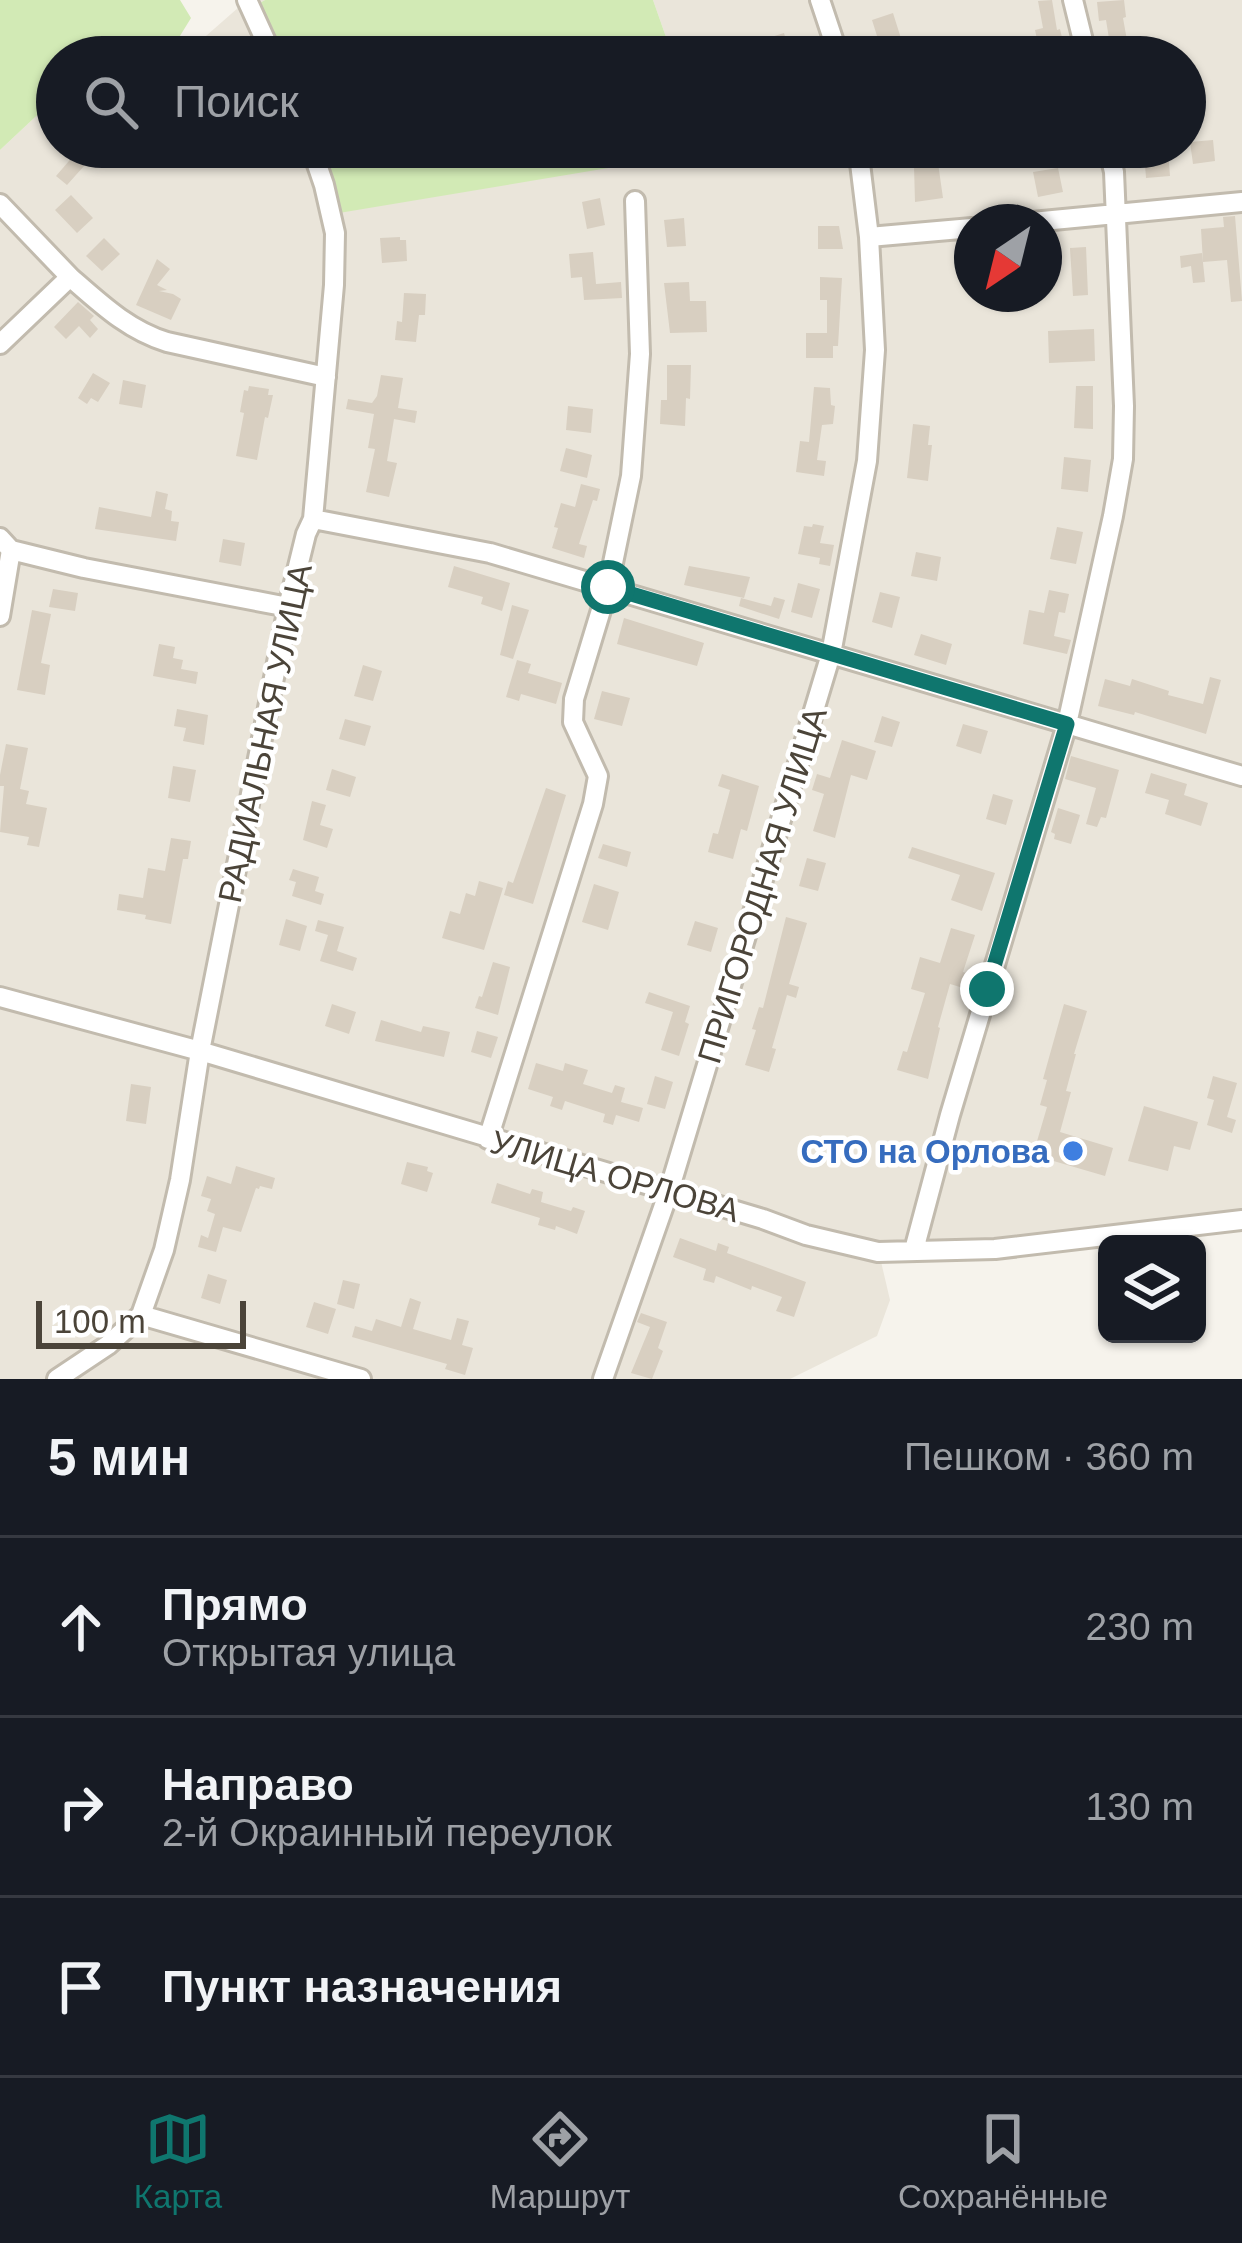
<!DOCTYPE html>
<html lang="ru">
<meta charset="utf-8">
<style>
:root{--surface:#171b24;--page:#242831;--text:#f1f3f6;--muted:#9ea1a6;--line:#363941;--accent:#0f766e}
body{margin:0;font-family:Helvetica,sans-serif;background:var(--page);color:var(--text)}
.controls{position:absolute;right:36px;bottom:36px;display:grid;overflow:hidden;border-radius:18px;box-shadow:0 3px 9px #0004}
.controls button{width:108px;height:108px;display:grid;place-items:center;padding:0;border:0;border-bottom:3px solid var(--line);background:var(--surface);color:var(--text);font:60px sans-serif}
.compass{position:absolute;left:954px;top:204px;width:108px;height:108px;border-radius:50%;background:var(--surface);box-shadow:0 3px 9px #0004;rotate:215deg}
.scale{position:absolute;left:36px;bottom:30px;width:210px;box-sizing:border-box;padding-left:12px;border:6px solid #4b4439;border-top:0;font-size:33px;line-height:42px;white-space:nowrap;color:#4b4439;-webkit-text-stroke:9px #fff;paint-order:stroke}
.stop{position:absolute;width:36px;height:36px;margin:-27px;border:9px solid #0f766e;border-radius:50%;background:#fff}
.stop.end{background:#0f766e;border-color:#fff;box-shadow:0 3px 12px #0008}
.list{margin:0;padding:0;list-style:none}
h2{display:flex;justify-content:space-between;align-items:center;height:156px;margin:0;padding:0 48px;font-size:51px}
h2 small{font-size:39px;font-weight:400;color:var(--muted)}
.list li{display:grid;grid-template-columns:78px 1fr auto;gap:36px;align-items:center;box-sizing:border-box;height:180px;padding:0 48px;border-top:3px solid var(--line)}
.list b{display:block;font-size:45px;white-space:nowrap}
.list p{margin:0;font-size:39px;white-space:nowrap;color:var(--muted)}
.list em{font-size:39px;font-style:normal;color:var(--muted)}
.icon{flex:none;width:66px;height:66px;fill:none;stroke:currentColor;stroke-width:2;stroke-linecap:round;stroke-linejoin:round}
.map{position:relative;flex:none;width:1242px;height:1379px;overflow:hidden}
.search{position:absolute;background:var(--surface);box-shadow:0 3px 9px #0004;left:36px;right:36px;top:36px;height:132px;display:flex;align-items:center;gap:30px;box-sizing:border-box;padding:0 42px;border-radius:66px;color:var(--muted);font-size:45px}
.sheet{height:696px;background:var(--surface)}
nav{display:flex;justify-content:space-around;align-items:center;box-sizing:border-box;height:168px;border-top:3px solid var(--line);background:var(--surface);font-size:33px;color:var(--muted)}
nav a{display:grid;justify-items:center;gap:6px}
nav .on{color:var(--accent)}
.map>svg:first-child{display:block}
.residential{fill:#eae5da;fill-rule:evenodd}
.green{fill:#d2eab5}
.building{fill:#d8cfc1}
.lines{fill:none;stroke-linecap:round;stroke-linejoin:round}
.minor-casing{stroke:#c2bbae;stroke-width:24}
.minor{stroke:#fff;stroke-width:18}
.route{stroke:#0f766e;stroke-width:15}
.shop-dot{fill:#3f7fe0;stroke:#fff;stroke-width:4.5}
.labels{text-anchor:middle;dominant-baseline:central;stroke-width:9;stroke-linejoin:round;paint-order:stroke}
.street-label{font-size:33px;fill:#4b4439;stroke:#fff}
.shop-label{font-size:33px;font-weight:bold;fill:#366cbe;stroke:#fff;text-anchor:end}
</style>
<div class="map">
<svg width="1242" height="1379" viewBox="0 0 1242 1379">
<rect width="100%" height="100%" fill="#f6f3ec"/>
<path class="residential" d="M247 0H265L258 4 282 57H182Z
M653 0H1242V1221L879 1253 890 1300 877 1336 790 1379H0V150L48 105 57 110V147H320L625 165 627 147H1185V57H673ZM972 222H1044V294H972Z"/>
<path class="green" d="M0 0H180L191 18 167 57H57V110L48 105 0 150Z
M265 0H653L673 57H282L258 4Z
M320 147H627L626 165 339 213Z"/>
<path class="building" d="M1052 0 1057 30 1060 29 1066 55 1041 57 1035 30 1043 28 1038 1Z
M1124 0 1126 17 1123 18 1130 57H1112L1106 20 1099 21 1097 2Z
M893 13 904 48 883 55 872 20Z
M784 33 787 44 810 37 813 48 798 53 799 57H764L759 41Z
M1213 140 1215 161 1193 164 1190 142Z
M81 147H116L101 163 93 156 67 185 56 176Z
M1168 151 1170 176 1146 178 1144 152Z
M938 163 943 198 915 202 914 166Z
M1058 168 1063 192 1038 197 1033 172Z
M71 195 93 218 77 233 55 210Z
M600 198 605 225 587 229 582 202Z
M1235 216 1242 301 1231 302 1227 260 1203 262 1201 229 1224 227 1223 217Z
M684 218 686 246 667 247 664 220Z
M818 226H839L843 249H818Z
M400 237V240H406L407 261 382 263 380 238Z
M104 238 120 254 102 271 86 256Z
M1086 247 1088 295 1073 296 1070 248Z
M593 252 596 284 621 282 622 298 584 300 582 277 571 278 569 254Z
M1202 253 1205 282 1193 283 1191 266 1181 268 1180 256Z
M157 259 170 269 157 285 167 290 159 291 173 294 181 299 171 320 136 305Z
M820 277 842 278 838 346H833V358H806V333H827V300H820Z
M689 282 690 301H706L707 332 670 333 664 283Z
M404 293 426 294 425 315H419L416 342 395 340 397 321 402 322Z
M78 302 94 316 90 320 98 329 90 338 79 326 66 339 54 327Z
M1094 329 1095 361 1049 363 1048 331Z
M667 365H691L690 399 686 398 685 426 660 424 661 400H667Z
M93 373 110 383 98 402 91 398 87 404 78 398Z
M381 375 403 378 398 408 417 411 415 423 394 419 387 461 397 463 389 497 366 492 375 449 368 448 374 414 346 409 348 399 372 403 377 396Z
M123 380 146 385 142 408 119 404Z
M249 386 269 389 268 395H273L268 418 265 417 257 460 236 456 244 413 240 412 244 390 248 391Z
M1076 386H1093V429L1074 428Z
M814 387 830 388 831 405 835 406 833 424 822 425 817 460 826 461 824 476 796 472 800 441 809 442Z
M568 406 593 409 591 433 566 430Z
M913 424 930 426 928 445H932L928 481 907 478Z
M566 448 592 455 587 478 560 471Z
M1064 457 1091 460 1088 492 1061 489Z
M581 484 600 489 597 501 593 500 579 544 587 546 584 558 552 548 558 528 554 527 561 503 575 507Z
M156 491 168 494 165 509 172 511 171 521 179 522 176 541 95 529 99 507 151 517Z
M813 524 824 526 820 543 834 545 830 566 819 564 820 558 798 554 804 526 812 527Z
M1057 527 1083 532 1076 564 1050 559Z
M223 539 245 543 241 566 219 562Z
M916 552 941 557 937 581 911 576Z
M454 566 510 583 502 611 481 604 483 597 448 587Z
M689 566 750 577 744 598 684 585Z
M798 583 820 589 812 618 791 612Z
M53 589 78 593 75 611 49 607Z
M1049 590 1069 594 1065 613 1059 612 1054 636 1071 640 1067 654 1023 644 1029 610 1044 613Z
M880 592 900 597 892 628 872 622Z
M774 597 785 600 779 619 739 606 741 598 771 606Z
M512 605 529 610 513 659 500 655Z
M32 610 51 614 41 663 50 665 45 695 17 690Z
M624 618 704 643 697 666 617 644Z
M921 634 952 644 946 665 914 655Z
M159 644 175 647 173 658 183 660 181 669 198 672 196 684 153 676Z
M517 660 531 664 528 673 562 683 556 704 521 694 519 701 506 697Z
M363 665 382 671 373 701 354 696Z
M1210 677 1221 680 1206 734 1135 712 1134 715 1098 706 1105 679 1130 686 1132 679 1169 691 1168 695 1203 704Z
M602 691 630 698 622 726 594 719Z
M177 709 208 715 204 745 183 741 186 728 174 726Z
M882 716 900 722 892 747 874 742Z
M345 719 371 726 365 746 339 739Z
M963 724 988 731 981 754 956 746Z
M842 740 876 751 867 780 851 775 835 838 813 831 824 794 812 790 817 774 830 778Z
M6 744 28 748 20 789 29 791 26 804 47 808 39 847 27 845 29 837 0 832 4 786H0V775Z
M1071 756 1119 770 1106 818 1101 817 1097 827 1086 824 1096 788 1065 779Z
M173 766 196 770 190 802 168 798Z
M332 769 356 777 350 797 326 790Z
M1151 773 1187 784 1184 795 1208 803 1201 826 1165 814 1169 800 1145 793Z
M722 774 759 786 747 831 741 829 733 859 708 852 713 833 718 834 730 790 718 786Z
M546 788 566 795 533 904 504 895 508 881 513 883Z
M993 794 1013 800 1006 825 986 819Z
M312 801 326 805 320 825 333 829 327 848 303 840Z
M1058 808 1080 815 1071 844 1054 839 1055 834 1051 832Z
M171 838 191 841 188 859H183L171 924 145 919 146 915 117 910 119 894 143 898 148 868 165 871Z
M603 844 631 852 627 867 598 858Z
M912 847 995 873 982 911 951 900 960 875 908 858Z
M807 858 826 863 818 891 799 886Z
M293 869 319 877 315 891 324 894 321 905 292 896 296 882 289 880Z
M479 881 503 888 484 950 442 938 450 911 460 914 466 893 475 896Z
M594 884 619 892 608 930 582 922Z
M786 917 807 923 789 984 799 987 796 998 787 995 772 1048 776 1049 769 1072 745 1065 756 1030 752 1029 759 1007 763 1008Z
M286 919 307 926 300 951 279 945Z
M318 920 344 927 337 951 357 958 353 971 320 961 328 935 315 931Z
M695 921 718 928 711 952 687 945Z
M951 928 975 935 963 972 974 976 970 990 950 984 938 1027 940 1028 928 1079 897 1070 903 1051 907 1052 925 993 911 989 920 957 940 963Z
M493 962 510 967 498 1015 475 1008 479 996 482 997Z
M649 992 690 1006 685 1022 689 1024 679 1056 661 1050 673 1012 645 1003Z
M332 1004 356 1012 349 1034 325 1026Z
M1064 1004 1087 1011 1074 1054H1076L1066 1091 1071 1092 1060 1132 1113 1148 1105 1176 1033 1155 1047 1107 1040 1105 1047 1080 1043 1079Z
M381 1020 421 1032 423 1026 450 1032 444 1057 375 1041Z
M477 1031 498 1037 491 1058 471 1052Z
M536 1063 563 1071 565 1063 588 1070 583 1084 612 1093 615 1085 625 1088 621 1102 643 1108 639 1122 616 1115 613 1125 603 1122 605 1114 565 1101 562 1110 550 1106 553 1097 528 1089Z
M655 1076 673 1082 665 1109 647 1104Z
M1213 1076 1237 1083 1227 1117 1236 1120 1232 1133 1207 1125 1214 1100 1207 1098Z
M131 1084 151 1087 146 1124 126 1121Z
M1144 1106 1198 1122 1190 1150 1174 1146 1168 1171 1128 1161Z
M407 1162 428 1167 427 1171 433 1173 427 1192 401 1184Z
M236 1166 275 1178 272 1189 260 1186 259 1189 256 1188 241 1232 223 1227 216 1252 198 1247 201 1235 208 1238 215 1214 207 1211 211 1199 201 1196 207 1176 231 1184Z
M497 1183 530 1194 532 1189 543 1192 541 1202 571 1211 573 1207 585 1211 577 1234 556 1226 555 1230 538 1225 540 1218 491 1203Z
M680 1238 716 1251 718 1243 729 1247 727 1253 806 1282 794 1317 776 1311 782 1297 752 1286 751 1290 716 1276 714 1283 703 1280 706 1269 673 1257Z
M208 1274 227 1280 220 1304 201 1298Z
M343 1280 360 1284 354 1309 337 1304Z
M410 1298 421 1302 413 1329 451 1340 457 1318 469 1321 462 1345 473 1348 465 1375 445 1369 447 1364 352 1337 355 1326 372 1331 376 1319 401 1327Z
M314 1302 336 1309 328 1334 306 1327Z
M641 1313 667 1322 658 1348 663 1351 652 1379 631 1373 650 1327 637 1322Z"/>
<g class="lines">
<g class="minor-casing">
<path id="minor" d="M247 0 273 57
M820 0 839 57
M1073 0 1087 57
M0 204 70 277 0 344
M1032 222 1242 202
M869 237 972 228
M70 277C101 304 128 330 167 342L326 377
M313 519 490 553 1242 776
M0 538 11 550 84 568 288 607
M0 616 11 550
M0 997 200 1051 763 1219 806 1235 878 1252 995 1249 1242 1220
M488 1139 593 804 598 776 573 722 574 699 608 587 631 476 640 354 635 201
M914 1250 950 1115 1067 724 1113 516 1123 459 1124 406 1114 172 1108 147
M141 1315 361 1379
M57 1379 108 1345 141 1315 164 1250 180 1180 200 1051 288 607 306 534 313 519 334 285 335 233 324 185 311 147
M603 1379 669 1191 831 654 867 461 875 350 869 237 858 147"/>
</g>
<use href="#minor" class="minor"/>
</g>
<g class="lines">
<path class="route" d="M608 587 1067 724 987 989"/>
</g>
<circle class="shop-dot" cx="1073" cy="1151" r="12"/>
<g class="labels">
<g class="street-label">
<text transform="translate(265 733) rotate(-78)">РАДИАЛЬНАЯ УЛИЦА</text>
<text transform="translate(762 885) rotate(-73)">ПРИГОРОДНАЯ УЛИЦА</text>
<text transform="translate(615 1176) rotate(16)">УЛИЦА ОРЛОВА</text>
</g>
<g class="shop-label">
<text x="1049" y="1151">СТО на Орлова</text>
</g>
</g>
</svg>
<div class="controls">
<button><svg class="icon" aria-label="layers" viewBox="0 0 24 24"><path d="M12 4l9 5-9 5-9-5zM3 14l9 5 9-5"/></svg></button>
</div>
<svg class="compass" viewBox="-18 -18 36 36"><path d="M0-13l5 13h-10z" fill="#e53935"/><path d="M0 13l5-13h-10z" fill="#9ea1a6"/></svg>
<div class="scale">100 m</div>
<div class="stop" style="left:608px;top:587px"></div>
<div class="stop end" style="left:987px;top:989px"></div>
<div class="search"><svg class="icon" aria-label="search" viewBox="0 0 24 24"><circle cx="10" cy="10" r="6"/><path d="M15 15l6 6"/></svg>Поиск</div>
</div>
<section class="sheet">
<h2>5 мин<small>Пешком · 360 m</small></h2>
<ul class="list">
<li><svg class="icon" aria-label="ahead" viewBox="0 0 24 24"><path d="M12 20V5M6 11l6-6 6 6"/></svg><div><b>Прямо</b><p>Открытая улица</p></div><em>230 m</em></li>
<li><svg class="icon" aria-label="right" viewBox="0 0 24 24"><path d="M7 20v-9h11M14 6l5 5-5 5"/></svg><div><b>Направо</b><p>2-й Окраинный переулок</p></div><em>130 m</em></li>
<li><svg class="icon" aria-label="arrive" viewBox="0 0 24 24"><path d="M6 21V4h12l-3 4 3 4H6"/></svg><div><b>Пункт назначения</b></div></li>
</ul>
</section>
<nav>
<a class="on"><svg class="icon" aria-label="map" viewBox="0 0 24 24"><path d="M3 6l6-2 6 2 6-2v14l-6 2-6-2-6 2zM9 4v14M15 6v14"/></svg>Карта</a>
<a><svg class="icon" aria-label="directions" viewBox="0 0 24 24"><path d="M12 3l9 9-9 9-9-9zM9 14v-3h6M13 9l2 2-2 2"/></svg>Маршрут</a>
<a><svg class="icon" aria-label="saved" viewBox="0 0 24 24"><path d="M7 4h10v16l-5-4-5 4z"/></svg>Сохранённые</a>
</nav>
